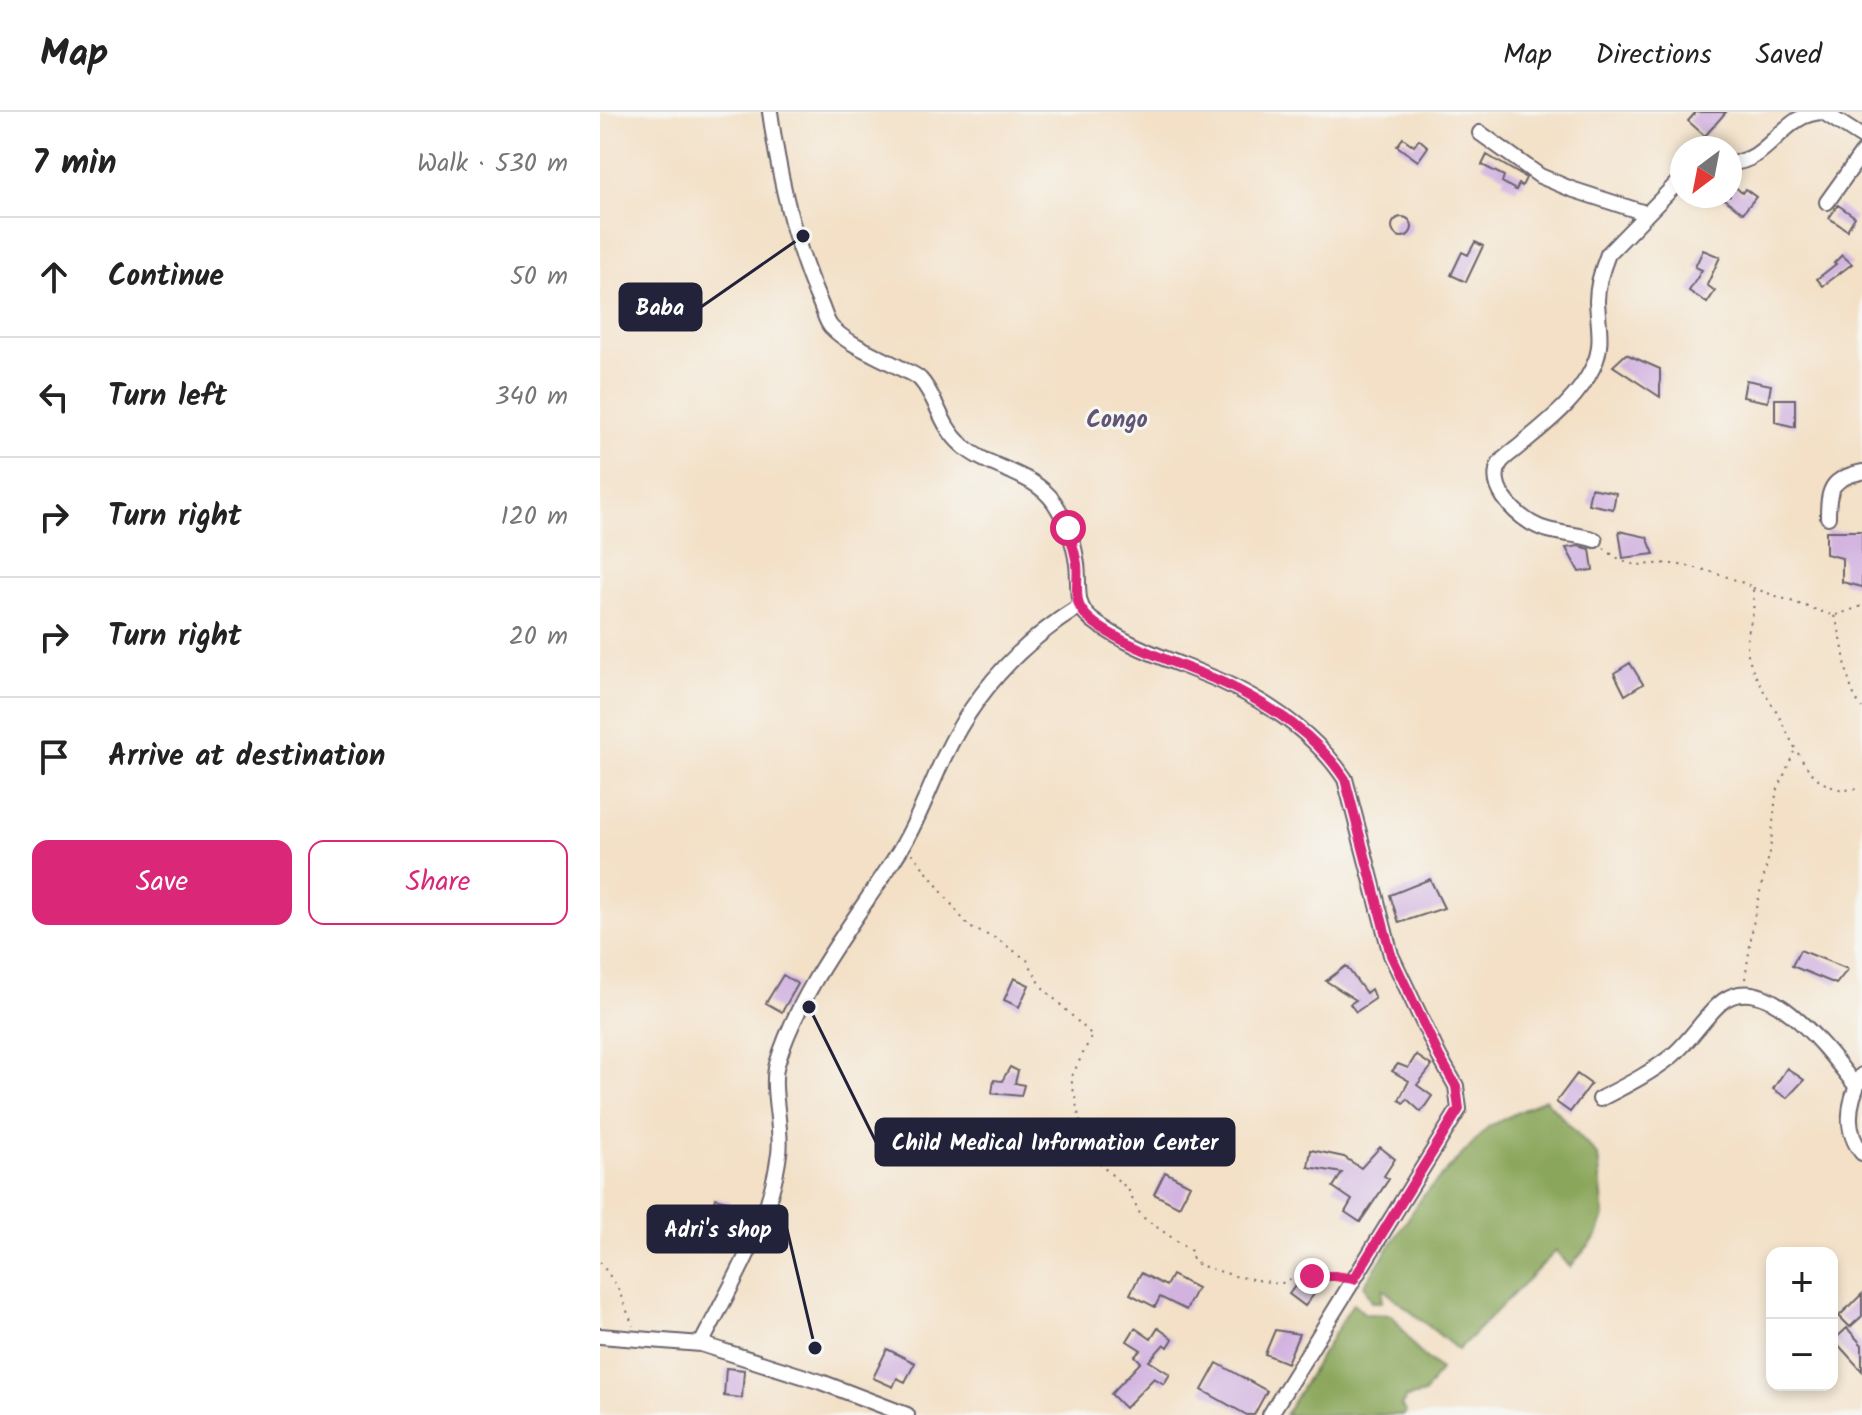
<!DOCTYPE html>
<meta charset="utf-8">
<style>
:root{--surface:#fff;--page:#f6f6f6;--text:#222;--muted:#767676;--line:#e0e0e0;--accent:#db2777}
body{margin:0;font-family:Kalam,sans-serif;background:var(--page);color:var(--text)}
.controls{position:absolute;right:24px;bottom:24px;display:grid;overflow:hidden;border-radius:16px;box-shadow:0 4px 12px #0003}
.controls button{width:72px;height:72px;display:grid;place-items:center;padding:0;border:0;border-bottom:2px solid var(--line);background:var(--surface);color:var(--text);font:40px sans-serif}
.compass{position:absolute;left:1070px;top:24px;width:72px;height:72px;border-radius:50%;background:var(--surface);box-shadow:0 4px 12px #0003;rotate:212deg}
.stop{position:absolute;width:24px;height:24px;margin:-18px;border:6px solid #db2777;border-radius:50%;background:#fff}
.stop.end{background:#db2777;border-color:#fff;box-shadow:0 2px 8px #0008}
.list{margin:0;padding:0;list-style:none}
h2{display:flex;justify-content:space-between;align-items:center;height:104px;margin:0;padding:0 32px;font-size:34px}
h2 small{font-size:26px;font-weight:400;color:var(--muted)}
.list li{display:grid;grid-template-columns:52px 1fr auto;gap:24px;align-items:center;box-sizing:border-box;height:120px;padding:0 32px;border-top:2px solid var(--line)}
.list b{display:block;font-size:30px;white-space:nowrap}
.list em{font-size:26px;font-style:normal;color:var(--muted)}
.actions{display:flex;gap:16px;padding:24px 32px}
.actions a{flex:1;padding:18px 0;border:2px solid var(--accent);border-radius:16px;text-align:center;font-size:28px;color:var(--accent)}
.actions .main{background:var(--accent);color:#fff}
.icon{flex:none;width:44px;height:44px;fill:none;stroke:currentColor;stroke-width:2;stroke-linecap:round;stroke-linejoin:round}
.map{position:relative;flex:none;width:1262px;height:1303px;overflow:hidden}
header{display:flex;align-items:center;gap:48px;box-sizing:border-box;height:112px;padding:0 40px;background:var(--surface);border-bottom:2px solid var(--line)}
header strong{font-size:38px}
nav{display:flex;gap:44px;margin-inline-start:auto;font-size:28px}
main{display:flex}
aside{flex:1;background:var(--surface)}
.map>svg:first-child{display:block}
.forest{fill:#8aa65a;stroke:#56644a;stroke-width:2}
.building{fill:#d2b3e0}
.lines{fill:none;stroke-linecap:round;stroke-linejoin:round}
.minor-casing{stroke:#6b646c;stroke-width:18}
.path{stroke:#6b646c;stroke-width:2;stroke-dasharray:2 6;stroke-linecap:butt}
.minor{stroke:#fff;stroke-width:14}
.route{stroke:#db2777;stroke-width:10}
.labels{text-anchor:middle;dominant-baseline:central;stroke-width:6;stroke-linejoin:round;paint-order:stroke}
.quarter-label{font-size:24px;font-weight:bold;fill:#605575;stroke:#f6f6f2}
.leader{fill:none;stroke:#22223b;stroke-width:3}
.callout-dot{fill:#22223b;stroke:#f6f6f2;stroke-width:3}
.callout{fill:#22223b;stroke:#22223b;stroke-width:3}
.callout-label{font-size:22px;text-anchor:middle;font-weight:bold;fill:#fff}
</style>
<header>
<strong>Map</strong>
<nav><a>Map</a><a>Directions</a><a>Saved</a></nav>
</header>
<main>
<aside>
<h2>7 min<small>Walk · 530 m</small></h2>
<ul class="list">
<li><svg class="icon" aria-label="ahead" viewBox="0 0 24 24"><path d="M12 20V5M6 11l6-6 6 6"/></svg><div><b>Continue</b></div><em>50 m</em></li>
<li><svg class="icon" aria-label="left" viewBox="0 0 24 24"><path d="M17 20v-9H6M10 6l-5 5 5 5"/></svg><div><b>Turn left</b></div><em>340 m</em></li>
<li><svg class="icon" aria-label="right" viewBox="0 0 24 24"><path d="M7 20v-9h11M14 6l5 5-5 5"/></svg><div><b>Turn right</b></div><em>120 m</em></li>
<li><svg class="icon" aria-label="right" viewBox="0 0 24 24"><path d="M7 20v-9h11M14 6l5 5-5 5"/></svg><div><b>Turn right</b></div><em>20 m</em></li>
<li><svg class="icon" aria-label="arrive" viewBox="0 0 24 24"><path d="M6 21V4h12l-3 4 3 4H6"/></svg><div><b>Arrive at destination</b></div></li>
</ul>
<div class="actions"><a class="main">Save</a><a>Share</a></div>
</aside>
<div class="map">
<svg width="1262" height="1303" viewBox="0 0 1262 1303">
<rect width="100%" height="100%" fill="#f6f6f2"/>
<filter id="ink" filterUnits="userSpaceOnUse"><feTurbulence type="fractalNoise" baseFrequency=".0125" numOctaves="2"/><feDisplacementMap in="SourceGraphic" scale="16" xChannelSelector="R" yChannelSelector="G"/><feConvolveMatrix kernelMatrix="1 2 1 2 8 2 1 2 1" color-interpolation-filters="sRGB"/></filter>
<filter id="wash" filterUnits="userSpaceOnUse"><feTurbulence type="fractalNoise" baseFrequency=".006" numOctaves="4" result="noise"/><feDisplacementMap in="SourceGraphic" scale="32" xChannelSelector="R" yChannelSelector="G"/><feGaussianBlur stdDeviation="1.8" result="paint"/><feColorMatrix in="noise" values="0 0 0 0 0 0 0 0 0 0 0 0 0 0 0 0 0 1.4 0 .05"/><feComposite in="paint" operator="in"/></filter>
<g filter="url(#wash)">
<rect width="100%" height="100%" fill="#f3e0c6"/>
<path class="forest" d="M945 987 998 1044 1004 1104 997 1124 970 1155 956 1139 858 1238 783 1177 782 1190H772L764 1173 823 1084 889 1014Z
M753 1191 765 1202 792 1203 818 1239 840 1258 824 1282 806 1286 801 1294 806 1300 804 1303H685Z"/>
<g id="blocks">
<path class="building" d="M1096 0H1126L1105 24 1088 9Z
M803 26 814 34 819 27 828 35 818 49 797 34Z
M887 43 926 66 922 74 919 72 916 78 902 70 904 64 882 53Z
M1130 70 1142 81 1145 77 1156 85 1143 101 1120 84H1130Z
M1238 93 1255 105 1247 118 1229 106Z
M792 115a10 10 0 1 1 20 0a10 10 0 1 1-20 0Z
M875 130 883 134 866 170 851 163 862 140 868 143Z
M1103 138 1120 145 1107 173 1115 179 1107 191 1089 179 1102 158 1095 155Z
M1242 143 1252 152 1223 174 1217 167 1236 152 1234 151Z
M1026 242 1060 257V285L1013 254Z
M1146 268 1171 273 1168 290 1143 285Z
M1175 287H1195V315L1175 310Z
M991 376 1016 381 1013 397 988 392Z
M1019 419 1047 425 1054 442 1023 446Z
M1226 419H1262V475L1242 470V446L1226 442Z
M979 434 990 437 993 458 979 460 966 436Z
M1030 551 1043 572 1025 583 1014 561Z
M830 767 844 796 799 811 790 783Z
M1200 838 1248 857 1236 872 1192 854Z
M746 854 766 881 771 877 775 887 756 900 750 892 756 888 726 869Z
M183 863 198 872 182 900 166 891Z
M414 866 429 873 419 895 404 888Z
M816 943 832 954 817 973 832 984 821 1000 807 987 804 991 799 988 809 969 792 959 798 952 808 956Z
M410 955 418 959 415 971 424 973 421 984 392 981 394 968 402 969Z
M1187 956 1204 968 1187 986 1173 977Z
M977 962 991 972 970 1000 956 990Z
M780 1035 795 1047 784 1064 789 1067 760 1110 745 1100 752 1088 733 1075 742 1061 708 1055 711 1038 744 1045 761 1056Z
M565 1060 590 1073 579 1095 554 1082Z
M115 1086 130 1090 125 1107 128 1108 122 1118 108 1114Z
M541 1161 566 1174 572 1163 597 1176 586 1198 560 1185 555 1195 530 1182Z
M699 1169 715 1181 705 1194 689 1182Z
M1262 1182V1204L1250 1215 1239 1204Z
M535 1216 551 1227 558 1216 573 1227 568 1235 564 1232 549 1249 570 1262 564 1272 554 1266 525 1296 511 1282 541 1250 535 1244 541 1238 527 1229Z
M1247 1216 1262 1233V1259L1234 1228Z
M675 1218 699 1222 687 1251 665 1242Z
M287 1237 315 1251 305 1270 297 1266 293 1275 273 1266Z
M617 1251 667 1279 654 1303H647L602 1278Z
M126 1256 144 1258 142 1286 124 1284Z"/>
</g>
</g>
<g filter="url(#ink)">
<use href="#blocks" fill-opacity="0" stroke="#6b646c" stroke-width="2"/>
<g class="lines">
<g class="minor-casing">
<path id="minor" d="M170 0C179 64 194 133 221 193 224 200 226 209 231 215 251 235 280 244 304 258 309 260 316 263 320 267 337 285 340 314 362 333 388 357 432 359 454 390 466 408 474 431 477 452 480 474 473 493 492 508 532 538 578 550 623 570 671 592 716 623 745 667L791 843 839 944 856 974 859 997 670 1303
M1223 0 1262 25
M880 21 940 64 971 77 1045 101
M1130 51C1171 50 1182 0 1224 0
M1227 90 1262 41
M1228 405C1228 376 1232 366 1262 360
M995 428C973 420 951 423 931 411 913 400 887 374 900 351 905 344 917 337 923 331 949 309 978 287 993 255 1004 234 998 212 997 189 997 173 1002 157 1008 142L1082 66
M1262 963C1249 988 1243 1017 1262 1041
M1000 987C1025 974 1051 961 1073 943 1091 928 1107 901 1123 889 1169 856 1231 943 1256 974
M0 1224 101 1232 221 1270 307 1303
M101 1232C132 1171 170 1111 179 1042 183 1016 170 976 177 952 200 875 258 805 300 738 318 709 330 675 344 645 374 582 420 531 480 494"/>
</g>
<path class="path" d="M1004 436C1036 464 1045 447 1080 453 1107 457 1129 465 1153 475 1153 483 1154 492 1153 500 1150 514 1145 528 1148 542 1154 567 1166 581 1178 603 1197 637 1212 688 1262 676
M1153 476 1234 504 1262 494
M1234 504C1247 533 1242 571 1262 596
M312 741 369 815 397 827 427 848 442 875 492 923 471 966 485 1034 503 1055 528 1077 541 1104 591 1139 593 1148 599 1153 635 1164 680 1172 695 1165H741
M1145 867 1155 800 1170 740 1176 682 1194 640
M0 1150 17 1174 33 1214"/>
<use href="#minor" class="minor"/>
</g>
</g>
<g class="lines" filter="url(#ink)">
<path class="route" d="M468 416C471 428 475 440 477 452 479 465 474 483 480 495 496 527 593 556 626 572 673 595 716 623 745 667L791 843 839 944 856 974 859 997 754 1167 735 1164H712"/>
</g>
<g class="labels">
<g class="quarter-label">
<text x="517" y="308">Congo</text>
</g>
</g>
<path class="leader" d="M203 124L101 195M209 895L276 1030M215 1236L187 1117"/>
<g class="callout-dot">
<circle cx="203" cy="124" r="8"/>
<circle cx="209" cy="895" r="8"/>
<circle cx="215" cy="1236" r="8"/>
</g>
<g class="callout">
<rect x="20" y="172" width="81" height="46" rx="8"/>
<rect x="276" y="1007" width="358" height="46" rx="8"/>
<rect x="48" y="1094" width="139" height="46" rx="8"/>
</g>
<g class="callout-label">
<text x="60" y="203">Baba</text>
<text x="455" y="1038">Child Medical Information Center</text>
<text x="118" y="1125">Adri's shop</text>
</g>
</svg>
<div class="controls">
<button>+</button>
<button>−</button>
</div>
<svg class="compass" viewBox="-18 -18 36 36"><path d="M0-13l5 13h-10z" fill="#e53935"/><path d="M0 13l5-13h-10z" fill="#767676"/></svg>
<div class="stop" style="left:468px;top:416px"></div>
<div class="stop end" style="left:712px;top:1164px"></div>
</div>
</main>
